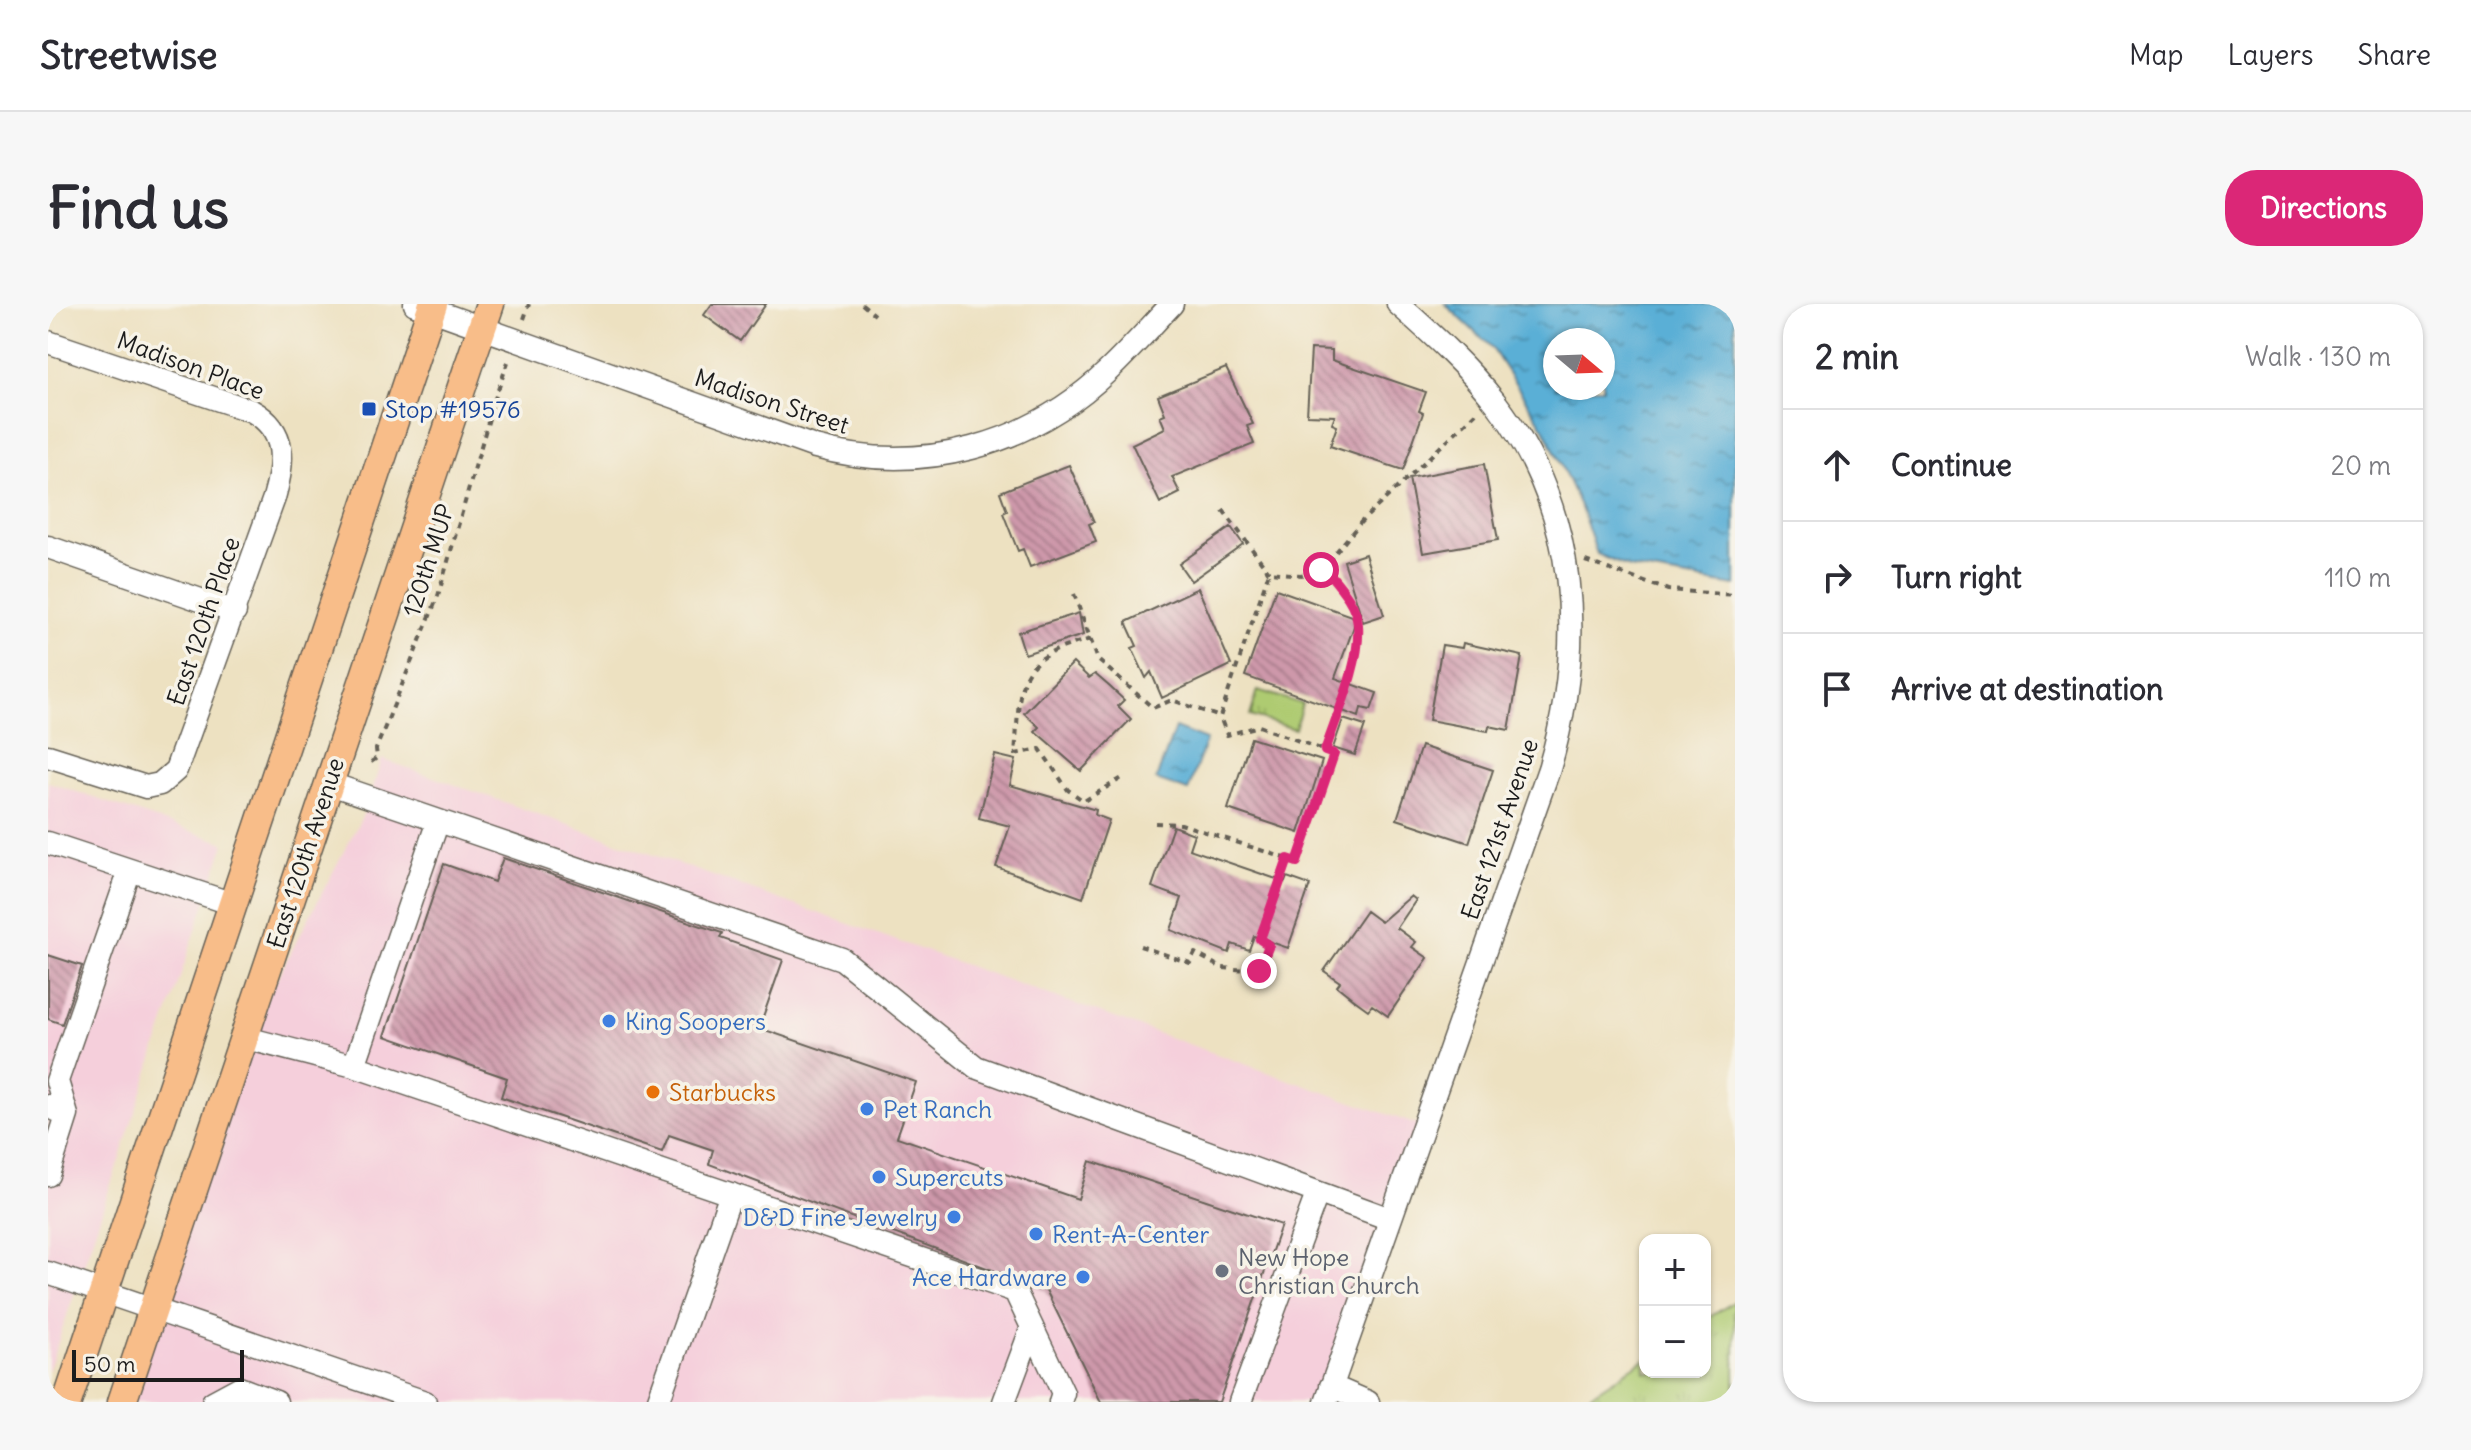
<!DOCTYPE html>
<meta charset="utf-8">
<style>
:root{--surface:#fff;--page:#f7f7f7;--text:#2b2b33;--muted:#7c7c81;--line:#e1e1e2;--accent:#db2777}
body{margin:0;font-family:Delius,sans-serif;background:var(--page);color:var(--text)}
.controls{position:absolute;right:24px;bottom:24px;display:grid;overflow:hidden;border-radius:16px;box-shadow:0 2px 6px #0004}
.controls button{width:72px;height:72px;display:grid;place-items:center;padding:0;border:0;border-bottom:2px solid var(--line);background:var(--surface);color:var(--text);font:40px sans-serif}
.compass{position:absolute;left:1495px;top:24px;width:72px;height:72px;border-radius:50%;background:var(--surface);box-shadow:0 2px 6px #0004;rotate:109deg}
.scale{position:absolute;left:24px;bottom:20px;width:172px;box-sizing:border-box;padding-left:8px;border:4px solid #1c1c1c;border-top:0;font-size:22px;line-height:28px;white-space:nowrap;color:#1c1c1c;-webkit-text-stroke:6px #f7f3e8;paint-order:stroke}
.stop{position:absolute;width:24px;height:24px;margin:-18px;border:6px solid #db2777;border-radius:50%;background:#fff}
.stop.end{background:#db2777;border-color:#fff;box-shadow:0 2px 8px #0008}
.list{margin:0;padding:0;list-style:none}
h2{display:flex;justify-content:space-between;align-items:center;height:104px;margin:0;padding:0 32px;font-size:34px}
h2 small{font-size:26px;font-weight:400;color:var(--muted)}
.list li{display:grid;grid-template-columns:52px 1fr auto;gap:24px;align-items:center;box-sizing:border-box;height:112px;padding:0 32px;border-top:2px solid var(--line)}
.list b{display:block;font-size:30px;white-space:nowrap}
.list em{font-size:26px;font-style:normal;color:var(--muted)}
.icon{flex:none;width:44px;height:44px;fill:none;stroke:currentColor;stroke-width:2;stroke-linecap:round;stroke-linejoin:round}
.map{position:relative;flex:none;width:1687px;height:1098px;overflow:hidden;border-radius:32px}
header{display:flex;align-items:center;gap:48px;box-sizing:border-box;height:112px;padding:0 40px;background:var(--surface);border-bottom:2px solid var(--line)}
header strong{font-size:38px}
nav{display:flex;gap:44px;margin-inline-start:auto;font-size:28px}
.intro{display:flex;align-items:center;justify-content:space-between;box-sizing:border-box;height:192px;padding:0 48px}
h1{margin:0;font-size:56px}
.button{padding:20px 36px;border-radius:32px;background:var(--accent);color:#fff;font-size:28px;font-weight:700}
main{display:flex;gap:48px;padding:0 48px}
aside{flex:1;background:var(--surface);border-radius:32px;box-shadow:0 2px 6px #0004}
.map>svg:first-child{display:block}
.built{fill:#f5cfdb}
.park{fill:url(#park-tufts);stroke:#657446;stroke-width:2}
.water{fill:url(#water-ripples);stroke:#3b6679;stroke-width:2;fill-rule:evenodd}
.building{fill:url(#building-back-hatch)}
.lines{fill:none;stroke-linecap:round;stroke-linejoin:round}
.minor-casing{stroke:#656156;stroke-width:25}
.major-casing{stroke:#656156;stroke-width:31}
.path{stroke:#656156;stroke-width:4;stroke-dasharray:6 6;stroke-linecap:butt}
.minor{stroke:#fff;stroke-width:22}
.major{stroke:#f8bd89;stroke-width:28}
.route{stroke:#db2777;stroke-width:10}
.transit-dot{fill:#1a4fb4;stroke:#f7f3e8;stroke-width:3}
.shop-dot{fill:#3f7fe0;stroke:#f7f3e8;stroke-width:3}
.food-dot{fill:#e8710a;stroke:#f7f3e8;stroke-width:3}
.worship-dot{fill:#6b7280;stroke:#f7f3e8;stroke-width:3}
.labels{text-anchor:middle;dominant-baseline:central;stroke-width:7;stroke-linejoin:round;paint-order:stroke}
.street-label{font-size:24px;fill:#1c1c1c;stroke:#f7f3e8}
.transit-label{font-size:24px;fill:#164399;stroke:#f7f3e8;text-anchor:start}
.shop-label{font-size:24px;fill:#366cbe;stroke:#f7f3e8;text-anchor:start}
.food-label{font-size:24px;fill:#c56008;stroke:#f7f3e8;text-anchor:start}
.worship-label{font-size:24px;fill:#5b616d;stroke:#f7f3e8;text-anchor:start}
</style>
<header>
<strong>Streetwise</strong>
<nav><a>Map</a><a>Layers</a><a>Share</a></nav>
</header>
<div class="intro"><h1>Find us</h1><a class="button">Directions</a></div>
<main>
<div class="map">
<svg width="1687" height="1098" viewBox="0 0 1687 1098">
<defs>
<pattern id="park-tufts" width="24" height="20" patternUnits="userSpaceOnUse" patternTransform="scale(2)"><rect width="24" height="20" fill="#aecb71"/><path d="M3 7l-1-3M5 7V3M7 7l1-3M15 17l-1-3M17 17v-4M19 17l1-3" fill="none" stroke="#95ae61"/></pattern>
<pattern id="water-ripples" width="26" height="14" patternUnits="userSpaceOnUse" patternTransform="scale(2)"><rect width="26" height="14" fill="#5aafd6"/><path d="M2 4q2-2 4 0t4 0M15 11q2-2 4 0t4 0" fill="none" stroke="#4a8ead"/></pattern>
<pattern id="building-back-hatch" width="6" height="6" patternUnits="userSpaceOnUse" patternTransform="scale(2)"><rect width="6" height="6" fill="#ce98aa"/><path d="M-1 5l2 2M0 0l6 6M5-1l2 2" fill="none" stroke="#a67b8a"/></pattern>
</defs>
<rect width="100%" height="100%" fill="#f7f3e8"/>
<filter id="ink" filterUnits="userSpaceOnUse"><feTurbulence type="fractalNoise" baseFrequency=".0125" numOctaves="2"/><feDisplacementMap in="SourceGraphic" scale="16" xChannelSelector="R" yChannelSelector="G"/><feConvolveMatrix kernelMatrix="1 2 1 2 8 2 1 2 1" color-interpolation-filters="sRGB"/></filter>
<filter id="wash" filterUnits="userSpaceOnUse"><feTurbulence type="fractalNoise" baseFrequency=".006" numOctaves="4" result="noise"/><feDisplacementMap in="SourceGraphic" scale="32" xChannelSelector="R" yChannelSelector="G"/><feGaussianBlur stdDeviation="1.8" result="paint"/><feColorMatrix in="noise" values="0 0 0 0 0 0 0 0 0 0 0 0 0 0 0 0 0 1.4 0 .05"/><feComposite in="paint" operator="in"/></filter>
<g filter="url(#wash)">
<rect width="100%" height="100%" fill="#ede1c1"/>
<path class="built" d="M334 455 1375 823 1278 1098H76L198 734 319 503Z
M0 478 177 539 0 1068Z"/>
<path class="park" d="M1210 386 1254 400 1247 425 1202 412Z
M1687 997V1098H1546L1536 1095 1597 1055V1068H1657V1016Z"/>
<path class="water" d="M1397 0H1687V282L1582 264 1549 250 1533 204 1496 124 1444 44ZM1555 36V84H1507V36Z
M1127 424 1158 436 1140 487 1108 476Z"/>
<g id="blocks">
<path class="building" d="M664 0H718L692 37 656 11Z
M1263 45 1284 46V56L1378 88 1371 107 1375 109 1355 166 1282 142 1289 122 1284 120 1287 112 1259 111Z
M1178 64 1205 120 1199 122 1206 140 1124 173 1132 189 1112 199 1084 140 1117 124 1112 112 1117 110 1110 92Z
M1436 160 1450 236 1375 249 1361 174Z
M1021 161 1046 218 1041 220 1048 238 982 263 975 245 970 247 955 209 959 207 952 188Z
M1183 223 1195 240 1143 277 1131 260Z
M1317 250 1336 311 1315 318 1296 257Z
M1150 284 1183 361 1114 394 1103 368 1098 374 1084 344 1089 342 1078 318Z
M1228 285 1309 314 1287 374 1329 389 1323 406 1313 404 1311 413 1197 372Z
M1031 309 1035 331 977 350 970 328Z
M1415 339 1474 352 1461 426 1441 422 1440 427 1381 416 1394 341 1414 344Z
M1025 359 1041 374 1047 370 1062 383 1076 396 1070 402 1083 415 1033 467 987 427 991 423 976 409Z
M1295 415 1317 422 1307 451 1285 444Z
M1203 434 1274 457 1251 529 1180 505Z
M1373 442 1445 466 1421 539 1349 515Z
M947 451 968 456 962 481 1048 506 1047 511 1061 516 1035 594 948 563 962 522 931 514Z
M1125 522 1146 530 1141 545 1237 578 1239 573 1262 581 1240 644 1206 632 1201 646 1184 640 1181 649 1123 626 1134 594 1104 583Z
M455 554 674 629 672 634 735 656 711 724 868 778 849 833 1030 895 1042 857 1233 921 1171 1098H1053L998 986 661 860 665 846 621 831 614 848 453 793 459 774 337 732 396 560 446 578Z
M1363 592 1368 596 1349 624 1368 638 1364 643 1380 654 1340 712 1324 701 1320 706 1305 695 1289 682 1292 678 1276 667 1318 607 1333 618Z
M0 651 34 662 14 720 0 715Z"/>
</g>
</g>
<g filter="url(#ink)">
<use href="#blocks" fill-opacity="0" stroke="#656156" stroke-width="2"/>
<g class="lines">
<g class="minor-casing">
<path id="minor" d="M367 0 767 143C873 172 982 142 1061 66 1083 45 1103 22 1124 0
M0 38 204 107C240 127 236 159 226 194L128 466 112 480 98 483 0 452
M0 243 187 308
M280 479 794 655 928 763 1342 915
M0 539 185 600
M198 734 306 762 967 987 1015 1089 1012 1098
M306 762 390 517
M0 802 19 811 0 871
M19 811 9 777 81 569
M0 969 377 1098
M1283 1082 1320 1098
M165 1098 191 1084 228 1098
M610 1098 683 890
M956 1098 984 1023
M1192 1098 1269 890
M1278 1098 1501 465C1538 339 1531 207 1448 99 1419 62 1385 31 1350 0"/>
</g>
<g class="major-casing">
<path id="major" d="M19 1098 385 0
M74 1098C198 732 317 365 442 0"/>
</g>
<path class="path" d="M814 0 827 11
M476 15 481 0
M1175 206 1221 268
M1537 257 1620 286 1687 291
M1276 263C1289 279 1304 295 1309 316 1316 346 1288 415 1278 445
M1026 290 1050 356 1105 404 1124 396 1172 413
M1043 335C964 355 973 378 967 450L992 445 1020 486 1036 497 1074 474
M323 458 329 454 328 445 390 292 446 97 460 58
M1107 519 1133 520 1249 558 1286 450 1211 422 1179 431 1172 413 1221 268 1253 271 1273 266 1313 218 1428 109
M1092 642 1142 659 1147 649 1174 664 1211 667 1221 641 1212 635 1240 555"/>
<use href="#minor" class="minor"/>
<use href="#major" class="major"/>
</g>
</g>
<g class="lines" filter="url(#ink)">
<path class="route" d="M1211 667 1221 641 1212 635 1240 555 1249 558 1286 450 1277 447C1289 411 1313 358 1310 321 1309 299 1289 279 1276 263L1273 266"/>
</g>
<rect class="transit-dot" x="313" y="97" width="16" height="16" rx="4"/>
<g class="shop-dot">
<circle cx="561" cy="717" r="8"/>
<circle cx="819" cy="805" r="8"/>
<circle cx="831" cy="873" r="8"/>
<circle cx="906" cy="913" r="8"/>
<circle cx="988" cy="930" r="8"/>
<circle cx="1035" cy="973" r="8"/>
</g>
<circle class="food-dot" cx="605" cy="788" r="8"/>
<circle class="worship-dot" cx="1174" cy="967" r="8"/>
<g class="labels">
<g class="street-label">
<text transform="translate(143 61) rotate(20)">Madison Place</text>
<text transform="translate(724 97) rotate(18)">Madison Street</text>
<text transform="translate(380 256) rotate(-72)">120th MUP</text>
<text transform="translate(155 317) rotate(-71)">East 120th Place</text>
<text transform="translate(1451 525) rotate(-71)">East 121st Avenue</text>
<text transform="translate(257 549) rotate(-72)">East 120th Avenue</text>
</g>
<g class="transit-label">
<text x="337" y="105">Stop #19576</text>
</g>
<g class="shop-label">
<text x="577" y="717">King Soopers</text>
<text x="835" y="805">Pet Ranch</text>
<text x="847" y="873">Supercuts</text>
<text x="890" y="913" text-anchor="end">D&amp;D Fine Jewelry</text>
<text x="1004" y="930">Rent-A-Center</text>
<text x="1019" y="973" text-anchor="end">Ace Hardware</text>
</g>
<g class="food-label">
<text x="621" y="788">Starbucks</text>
</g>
<g class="worship-label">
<text x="1190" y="953">New Hope<tspan x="1190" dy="28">Christian Church</tspan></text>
</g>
</g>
</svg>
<div class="controls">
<button>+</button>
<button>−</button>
</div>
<svg class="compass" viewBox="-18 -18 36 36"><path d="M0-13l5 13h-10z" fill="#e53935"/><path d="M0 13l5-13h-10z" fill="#7c7c81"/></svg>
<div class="scale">50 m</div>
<div class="stop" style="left:1273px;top:266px"></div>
<div class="stop end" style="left:1211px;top:667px"></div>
</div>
<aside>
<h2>2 min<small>Walk · 130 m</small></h2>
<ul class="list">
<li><svg class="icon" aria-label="ahead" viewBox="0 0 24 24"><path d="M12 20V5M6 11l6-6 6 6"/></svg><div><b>Continue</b></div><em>20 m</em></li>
<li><svg class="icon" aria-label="right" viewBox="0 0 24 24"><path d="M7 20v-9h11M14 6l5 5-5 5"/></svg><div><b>Turn right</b></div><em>110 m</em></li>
<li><svg class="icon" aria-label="arrive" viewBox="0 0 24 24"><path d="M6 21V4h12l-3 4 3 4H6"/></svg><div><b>Arrive at destination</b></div></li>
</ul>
</aside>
</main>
